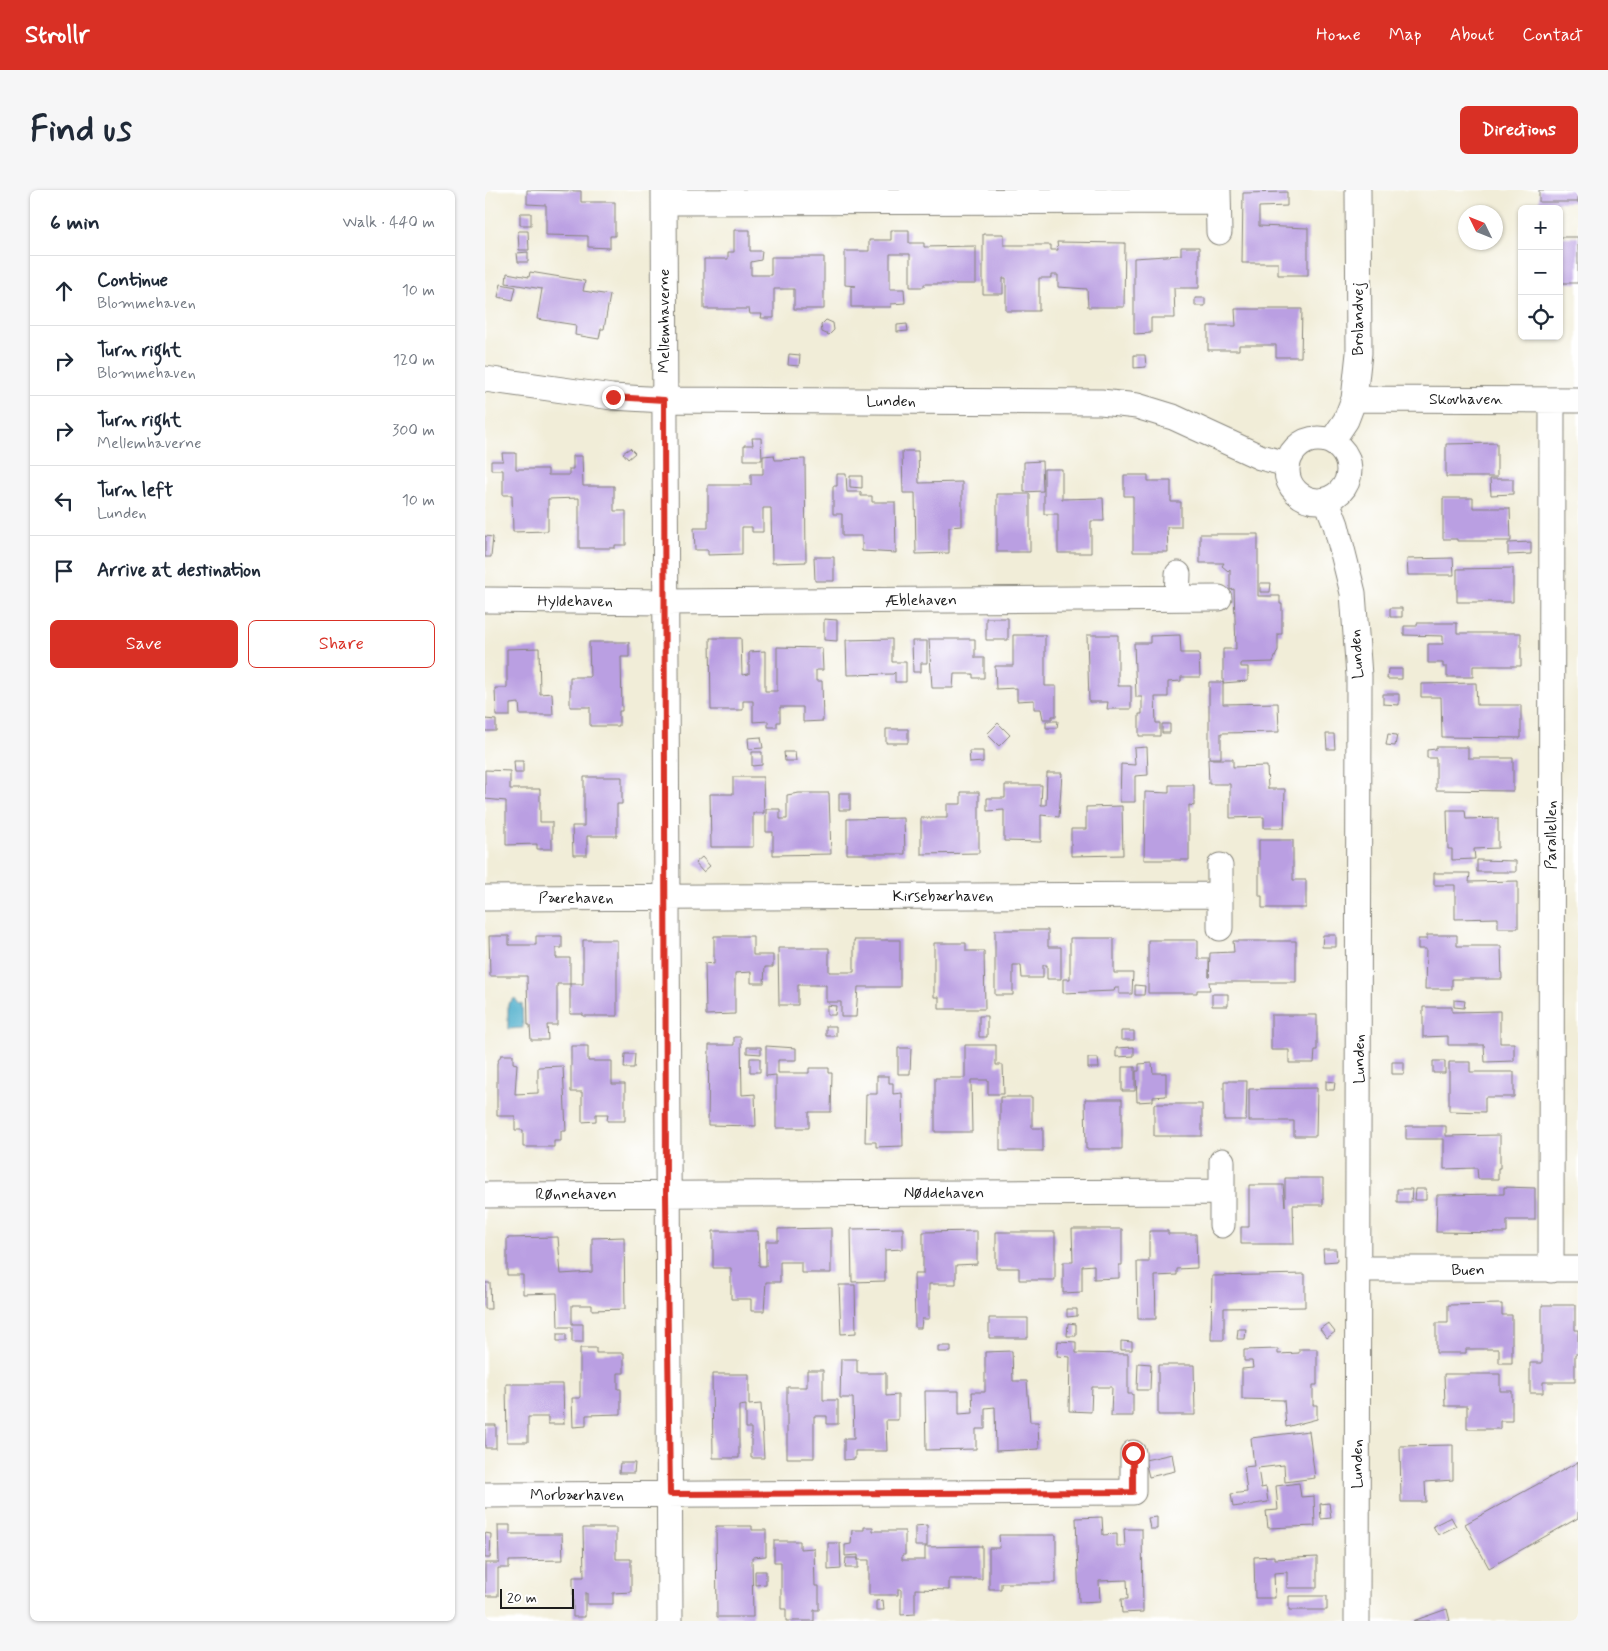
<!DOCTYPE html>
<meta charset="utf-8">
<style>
:root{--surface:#fff;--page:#f6f6f7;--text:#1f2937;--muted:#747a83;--line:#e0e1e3;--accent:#d93025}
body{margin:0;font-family:Mynerve,sans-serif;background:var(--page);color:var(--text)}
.controls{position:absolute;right:15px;top:15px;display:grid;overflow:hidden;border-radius:8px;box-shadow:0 1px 4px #0004}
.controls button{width:45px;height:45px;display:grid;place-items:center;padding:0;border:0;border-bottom:1px solid var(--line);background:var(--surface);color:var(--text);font:25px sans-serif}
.compass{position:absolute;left:973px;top:15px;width:45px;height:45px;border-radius:50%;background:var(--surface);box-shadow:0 1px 4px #0004;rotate:313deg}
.scale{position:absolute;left:15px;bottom:12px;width:74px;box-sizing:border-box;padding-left:5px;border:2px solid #1c1c1c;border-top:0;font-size:14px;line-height:18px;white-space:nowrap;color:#1c1c1c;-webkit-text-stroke:4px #fff;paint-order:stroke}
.stop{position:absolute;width:15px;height:15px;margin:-11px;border:4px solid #d93025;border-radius:50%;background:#fff}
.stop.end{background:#d93025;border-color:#fff;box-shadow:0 1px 5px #0008}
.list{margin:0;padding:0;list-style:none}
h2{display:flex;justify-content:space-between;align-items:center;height:65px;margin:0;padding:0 20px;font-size:21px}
h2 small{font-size:16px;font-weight:400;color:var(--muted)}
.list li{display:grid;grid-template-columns:32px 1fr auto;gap:15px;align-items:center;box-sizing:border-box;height:70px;padding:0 20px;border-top:1px solid var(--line)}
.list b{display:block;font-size:19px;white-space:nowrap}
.list p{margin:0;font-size:16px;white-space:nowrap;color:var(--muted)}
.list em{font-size:16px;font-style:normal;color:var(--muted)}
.actions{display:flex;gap:10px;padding:15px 20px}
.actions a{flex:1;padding:11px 0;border:1px solid var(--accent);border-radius:8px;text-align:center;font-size:18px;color:var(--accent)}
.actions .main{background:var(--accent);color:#fff}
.icon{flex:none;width:28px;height:28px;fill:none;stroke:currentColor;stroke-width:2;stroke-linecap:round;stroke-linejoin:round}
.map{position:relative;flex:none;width:1093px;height:1431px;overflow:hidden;border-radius:8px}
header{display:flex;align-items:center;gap:30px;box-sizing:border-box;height:70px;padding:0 25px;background:var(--accent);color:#fff}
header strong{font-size:24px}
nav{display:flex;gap:28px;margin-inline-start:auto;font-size:18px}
.intro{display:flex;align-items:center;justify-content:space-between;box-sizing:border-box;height:120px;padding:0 30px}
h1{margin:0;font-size:35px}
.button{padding:12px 22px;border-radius:8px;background:var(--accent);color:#fff;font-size:18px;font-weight:700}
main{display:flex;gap:30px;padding:0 30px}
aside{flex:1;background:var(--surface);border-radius:8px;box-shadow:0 1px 4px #0004}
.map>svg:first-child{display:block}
.water{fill:#4cadcb;stroke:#346474}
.building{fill:#ba9fe2}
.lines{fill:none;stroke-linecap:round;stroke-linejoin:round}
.minor-casing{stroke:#86847a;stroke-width:27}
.minor{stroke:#fff;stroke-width:25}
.route{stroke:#d93025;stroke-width:6}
.labels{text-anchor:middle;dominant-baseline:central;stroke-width:4;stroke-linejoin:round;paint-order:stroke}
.street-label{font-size:16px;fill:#1c1c1c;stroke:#fff}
</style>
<header>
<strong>Strollr</strong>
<nav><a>Home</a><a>Map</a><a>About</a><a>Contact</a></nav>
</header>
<div class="intro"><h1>Find us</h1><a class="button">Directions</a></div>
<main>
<aside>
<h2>6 min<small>Walk · 440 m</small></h2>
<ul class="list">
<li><svg class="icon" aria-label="ahead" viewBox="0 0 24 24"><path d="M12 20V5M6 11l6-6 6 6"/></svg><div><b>Continue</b><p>Blommehaven</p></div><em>10 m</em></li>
<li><svg class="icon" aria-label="right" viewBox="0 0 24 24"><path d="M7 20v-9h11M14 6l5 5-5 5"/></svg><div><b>Turn right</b><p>Blommehaven</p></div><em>120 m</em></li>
<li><svg class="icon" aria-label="right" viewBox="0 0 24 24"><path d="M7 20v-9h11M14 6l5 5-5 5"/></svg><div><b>Turn right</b><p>Mellemhaverne</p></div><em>300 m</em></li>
<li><svg class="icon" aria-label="left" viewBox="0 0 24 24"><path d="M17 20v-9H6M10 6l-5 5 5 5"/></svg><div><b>Turn left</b><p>Lunden</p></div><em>10 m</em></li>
<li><svg class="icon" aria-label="arrive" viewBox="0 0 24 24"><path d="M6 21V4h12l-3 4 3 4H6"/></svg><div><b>Arrive at destination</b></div></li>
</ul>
<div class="actions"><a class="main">Save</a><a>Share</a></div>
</aside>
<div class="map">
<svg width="1093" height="1431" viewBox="0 0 1093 1431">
<rect width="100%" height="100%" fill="#fff"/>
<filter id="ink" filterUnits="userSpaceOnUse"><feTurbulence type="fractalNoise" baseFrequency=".02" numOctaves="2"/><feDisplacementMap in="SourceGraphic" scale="10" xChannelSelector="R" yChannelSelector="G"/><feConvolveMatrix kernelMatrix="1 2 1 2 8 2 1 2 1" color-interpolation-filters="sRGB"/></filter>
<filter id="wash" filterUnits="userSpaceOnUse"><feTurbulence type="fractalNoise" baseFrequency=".0096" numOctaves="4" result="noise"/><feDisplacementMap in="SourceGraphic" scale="20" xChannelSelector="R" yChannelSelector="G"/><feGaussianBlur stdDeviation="1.12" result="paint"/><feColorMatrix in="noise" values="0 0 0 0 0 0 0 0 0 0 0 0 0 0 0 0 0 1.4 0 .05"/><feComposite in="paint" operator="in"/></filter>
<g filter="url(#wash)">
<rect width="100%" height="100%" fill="#f1edd8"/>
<path class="water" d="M30 808 34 814H37L38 838 23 839V814Z"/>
<g id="blocks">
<path class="building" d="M42 0 96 1V12H130V46H125V58L103 57V46L61 45V15L42 14Z
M1054 0H1093V12H1054Z
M802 2V16L774 17V36L823 38V85H793V73H757L758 3Z
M35 23H46V35H35Z
M249 40H265V61H277L276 70 266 72V85H286V67H339V119H309V99H289V128H276L277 124H265L264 119H219V69H243V62H249Z
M406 40H424V53H439V57L491 56V94H439V97H425V64H405V99H419L420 113 406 114V117H366V96H371L360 95V61H384V50H406Z
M33 41H43L44 60H34Z
M498 44H519V55H566V60H573L572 52 640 53 639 117H603L602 99 573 97V85H566V88H554V121H521V88H518V104H498Z
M1074 47H1093V93H1074Z
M696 57H714V98H689L690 128H666V143L649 144V68L696 65Z
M43 62V72H33L32 63Z
M45 82 100 91 98 101 125 105 119 139H116L114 149 90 145 91 135 52 129 57 99 21 93 22 83 44 87Z
M16 94 31 97 28 110 13 107Z
M710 108H720V116H710Z
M750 119H817L816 167H791V155H754V160H723V136H751Z
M341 130 348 133 349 140 344 145 337 142 336 135Z
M422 134 423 141 412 142V135Z
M304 164 315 165 314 176 303 175Z
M649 165H660L661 177 649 178Z
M267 248H276L277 270H259V255H268Z
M1012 253V287H961V254Z
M145 258 150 263 143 269 138 263Z
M417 261H433L434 293 477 292V336L464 337V363L431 364 430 303H418Z
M17 263H31V279H63V285H84V279H88V266H97L98 296H129V321H141V355H130V358H94V308L63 309V341L28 342 27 305H18V280H6V271H18Z
M289 265 290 270 320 269 321 372 287 373 286 318H278V342H267V337H257V364L223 365V360H210L209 338H223V295H266V284H278V266Z
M557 271 558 301 539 302V272Z
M559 279H577V309L618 308 619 331H606V363H573V324H559Z
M352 284H361L362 302H376V306H387V312H410L411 363 377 361V346H357V324H348V296H352Z
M639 285H663V291H686V312H696V337H682L683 362H648V306H639Z
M365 286H377V298L365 297Z
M1005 289H1028V304L1006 305Z
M512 304H545V362H512Z
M958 308H988V318H1025L1026 351H972V349H958Z
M715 344H773V406H795V414H797V444H793V460L788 472 756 473V477H763V491L738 493V459H751L749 399 745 400V379L743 381 737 376 739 373H715Z
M0 346 8 347 6 367H0Z
M1046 352V364L1023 365V353Z
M329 367H349V391H330Z
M968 368 969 385H923L922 369Z
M1028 378V412H972V379Z
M775 393H786L785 402H775Z
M905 418H917V427H905Z
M501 428H523V450H501Z
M339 429 352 430V451L339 450Z
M932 433H972V443H1036V476H988V487H962V477H958V473H943V454H958V446L919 445V436H932Z
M528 445H560V496H571V526H567V529H558L556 519H549V510L532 511V498L511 499 510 476H528Z
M602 445H633V496H646V519H622L623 512H604Z
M695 445 696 463H714L715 487H696V491L683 492V507H670L671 533H675V546H654V524H657V507H651L649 453H665V446Z
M225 448H256L257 485 264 484V462L280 461V501H292V457L337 458 338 480H331V491H337L338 531 318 532V517H295V532H292V537H283V531L268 532V511H258V520H226Z
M407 449V472H421V492H410V482L408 484 362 485 361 450Z
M444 449H490V468H499V488H488V484H469L468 498H447Z
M427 451H442V473H436V482H428Z
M104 452H144V467H136L137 521H134V536H105V517H85V487H105Z
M54 458 55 504 67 503 68 525H35L34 513 25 514V526H11L10 498H22V459Z
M903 479H917V489H902Z
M724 492H738V514L793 513 794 542 736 543V568H724Z
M991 493 992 515H1036V548L957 547 956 507H936V494Z
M898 504H914V515L898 514Z
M0 529 11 530V541H0Z
M561 531H573L572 538H561Z
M513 533 525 545 514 556 502 544Z
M677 534H685V543H677Z
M401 539H423V553H401Z
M841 544H849L850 559H842Z
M903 544 912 545 910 556 901 555Z
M276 547 278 558 264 559 263 548Z
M662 557 663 585 650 586V612H635L636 574 650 575 649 558Z
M951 557H983V568H1028V601L951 600V568H942V560L951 559Z
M484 561H498V572L485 573Z
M267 562H277V575L267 576Z
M299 562H310L311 571H300Z
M723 569H748V577L782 576 783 599H800L799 638H779V627L745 628V594H724Z
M29 571H38V583H30Z
M0 580 25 581V599H55V632H67V659H52V654L21 655V611L0 609Z
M562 583H577L574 627 556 625V652L519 651V620L502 621V608H520V595H557L556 615H561Z
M99 587H137V614H132V646H102V665H88L87 636H99Z
M248 587H278L279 623H268V657H226L225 604H248Z
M684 595H709V616L704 615V670H659L660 602 684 603Z
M476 602H494V663L436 664V628H462V614H476Z
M314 603H344L346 664 288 665V642H281V619H295V629H302V605Z
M354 603H365V620H354Z
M637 616 638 665 586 666V639H601V617Z
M962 620H980L981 629 1013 628V658L989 659 990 669 967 670V659H963Z
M419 628 420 664H362V629Z
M774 650H808V690H821V718H777V706H774Z
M217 667 225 676 218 682 210 673Z
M992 670 1031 671V682H992Z
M949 683H985L984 692 1033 691V738H1013V728L970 729V695H949Z
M510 740H563V757H576V789H562V775H558V788H537L536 775H528V805H510Z
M838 745H851V757H837Z
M942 745H972V756H1016L1017 789H967V799H940L941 759H933V749H942Z
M4 746H24V755H51V746H77V758H71V768H85V794H72V835H62L63 850H46L45 835H43L42 786H5Z
M229 746H268V765H288V777H280L279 793H266V782L250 783V824L221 825 220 773 229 774Z
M585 748H629V783H648L647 804H634V798H630L629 801 578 803V789H585Z
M98 750H132V826H98V824H85V794H98Z
M369 750H415V797H373L371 827H356V812H341V795H313V815H294L293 758H344V782H369Z
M663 750H713V769H724V787L725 763 749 762 748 751H811V792H724L725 800H712V803H663Z
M449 753H481V761H499L500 819H454V807H449Z
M650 795 660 796 659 805H650Z
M727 804H743V816H727Z
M969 810 980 811 979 818 969 817Z
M342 815 351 816 350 825H342Z
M938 817H967V822L1015 821V853H1029V871L1000 872 999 855H963V846L938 847Z
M786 825H832V860H830L829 873H804V860H786Z
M494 826H502V847H494Z
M341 836H351V846H341Z
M636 841H649V850H636Z
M249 847H256L257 905 270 904 271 936 223 935 224 855H249Z
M480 855H511V875H518L519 904H503V890H486L487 942H450V888H480Z
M86 856H103V871H127V894H140V931H122L123 924H111V931L97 932V902H86Z
M281 856 311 858V870H293V883H324V878H344V883H347L346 922H324V938H291V885L281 886Z
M262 857H276V864L262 863Z
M649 857V866L631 867V858Z
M413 858H426L425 884H413Z
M140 864H150L149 878H139Z
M16 865H28V873L32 874 30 904 53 903V877L78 876 81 941H76V951H69V957H38V940H30V926H12V873Z
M265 868H275V882H265Z
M603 868H613L614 878H603Z
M948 871H960V883H948Z
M907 872H919V884H907Z
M964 872H985V882H1029V907H1000V922L964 921Z
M667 873 668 883H681V906L668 907V911L652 912 651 881H654V874Z
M637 877H650V901H637Z
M392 886H404V893H408V904L417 903 418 956 391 957V952H380L381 904H392Z
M739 891H762L761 930H739Z
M841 891 850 892 849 900H841Z
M832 898 831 946H809V931H764V899Z
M515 907H547V938H558V961H515Z
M600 909H637V959H601Z
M669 914H717V946H669Z
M921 936H961V946L1015 945V978H1013V989H993L992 978 959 979V949H921Z
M800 988H838V1015H808L809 1054H756V1037H764V995H798L800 1016Z
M1019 997 1050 998V1030H1022V1043L951 1042 952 1005 1019 1004Z
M912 999H927L926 1012H912Z
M930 999H941V1010H929Z
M346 1038V1083H316V1072H295V1092H281L279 1121H266V1109H246V1078H228V1041H273L274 1076H281V1051H293V1039Z
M418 1038V1059L400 1060V1091L367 1092 366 1039Z
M587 1039H637V1075H634V1088L609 1089V1075L597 1076V1102L578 1103V1072H588Z
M492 1041V1074L471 1075V1094H444V1129H437L436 1138H430L429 1084H438V1042Z
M664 1041H683V1044H711L712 1078 692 1079V1085L670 1086 671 1129H653L652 1072H664Z
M511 1042H570V1090H534V1078H511Z
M73 1047 76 1084 107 1082V1048L139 1047 140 1119 107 1120V1115H87V1134H98V1152H87V1137H73L72 1103 38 1104V1085H22V1048Z
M838 1059H851L852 1071 839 1072Z
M820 1084V1117L739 1118V1150H726L727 1086Z
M0 1093H5L6 1119H0Z
M354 1095H370L371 1143 356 1144Z
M1017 1114V1125H1027V1173H1014V1159H981V1163H951V1133H963V1115Z
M1057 1115H1090V1140H1093V1164H1090V1192H1058V1203H1045V1173H1057Z
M582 1119H592V1126L582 1127Z
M504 1128H543V1148H504Z
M583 1133 591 1134V1146H582Z
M843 1133 850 1142 842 1148 835 1139Z
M753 1139H761L760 1149H752Z
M72 1144H81V1151H72Z
M573 1151 591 1152V1163L643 1164V1204H648V1226H626L627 1197H607L606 1222 584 1221 585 1167 572 1166Z
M636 1151 647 1152V1160H636Z
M453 1156H466V1162H453Z
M95 1158H111V1163H139V1183H133V1199H136V1224L101 1225V1236L88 1237 87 1208H95Z
M793 1159V1164L814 1163V1159H832V1195H828V1215H832V1229L801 1237 799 1210 757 1209V1179L768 1178 767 1171H759V1160Z
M527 1161 528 1191H542L545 1232H553L554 1259 511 1261 510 1217 500 1218V1239H491V1259L441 1260 440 1201H474V1224L488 1223 487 1202H500V1162Z
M356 1169H372V1183H401V1206L413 1205V1230H401L402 1261H370V1269L359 1270V1249H369L368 1208H355Z
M653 1173 666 1174 665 1200H652Z
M673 1175H709L710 1225H673Z
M322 1180H338V1210H353V1234H342V1226H329V1268H302V1197H322Z
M227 1184H264V1215L276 1214 279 1268H266V1238H261V1215L254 1216V1268H228Z
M959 1184H1015V1201H1027V1231H1015V1239H982V1216H960Z
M21 1194H78L79 1234H63V1227H43V1252H22Z
M0 1235H11V1258H0Z
M824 1241 830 1288 800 1292 799 1275 773 1278 776 1298 781 1297 783 1312 748 1317 746 1304 762 1302 759 1277 769 1276 766 1248Z
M968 1255V1290L940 1292 941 1312H916L915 1256Z
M687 1264 690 1281 664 1287 660 1270Z
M1093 1272V1328L1004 1378 980 1334Z
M135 1273H150L149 1283H134Z
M814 1293 816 1307 829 1306 830 1336 783 1338 781 1321 793 1320 791 1296Z
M844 1313 846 1328 836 1329 835 1314Z
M617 1327 618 1345 632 1344V1356H640L639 1339H657L658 1422 637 1423 636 1409H643L642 1390 614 1391 615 1411 594 1412 591 1328Z
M672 1327V1339H665L663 1328Z
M966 1327 971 1336 953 1345 948 1336Z
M13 1335H25V1344H77L78 1370 24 1371V1378H13V1406H0V1373H14Z
M442 1335V1356H430V1336Z
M231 1336H267V1340H281V1366L267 1367 268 1427H232Z
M379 1337H388V1341H420V1365H417V1370H440V1357L497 1356V1389H464V1400L430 1399V1424L416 1425V1399H413V1405H384V1370H373V1365L360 1366V1355L366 1354 367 1340H379Z
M98 1338H131V1369H146V1402L128 1403V1414H102V1403H100V1427H88V1387H99Z
M0 1343 6 1344 5 1368H0Z
M514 1345H571V1393H516V1399H504V1358H515Z
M289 1351H315V1359L329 1358 330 1396H334V1420H329V1431H301V1419H296V1372H289Z
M343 1353H355L356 1379 343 1380Z
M789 1366V1369L832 1367V1398H802V1382L789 1383 790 1408H770L769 1367Z
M361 1368H373V1378H360Z
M270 1381H281V1394L270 1395Z
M804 1406H842V1420H804Z
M398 1410 399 1420H391V1411Z
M962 1419 965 1431H928Z"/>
</g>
</g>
<g filter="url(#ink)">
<use href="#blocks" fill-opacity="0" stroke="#86847a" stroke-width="1"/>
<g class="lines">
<g class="minor-casing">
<path id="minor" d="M179 0 185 1431
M733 0 734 42
M179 12 733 11
M0 189 127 207 179 210 616 212 652 216 688 227 775 267 802 274
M869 209 1093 210
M802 280a31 31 0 1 1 62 0a31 31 0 1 1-62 0Z
M847 251 861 230 869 209 874 163 873 0
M842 311 851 335 868 403 874 486 872 1431
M692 408 693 384
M0 410 180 412 734 408
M735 676V738
M0 708 735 705
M737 971V1035
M0 1005 737 1002
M873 1079H1093
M1066 1080 1067 210
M0 1305 648 1302V1263"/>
</g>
<use href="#minor" class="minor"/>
</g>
</g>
<g class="lines" filter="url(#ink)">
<path class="route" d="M128 207 179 210 181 1004 185 1304 648 1302V1263"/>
</g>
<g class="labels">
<g class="street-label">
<text transform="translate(873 129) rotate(-90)">Brolandvej</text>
<text transform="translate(179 131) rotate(-90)">Mellemhaverne</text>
<text x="981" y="209">Skovhaven</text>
<text x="406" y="211">Lunden</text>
<text x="436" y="410">Æblehaven</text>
<text x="90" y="411">Hyldehaven</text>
<text transform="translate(872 464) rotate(-94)">Lunden</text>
<text transform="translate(1066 645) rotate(-90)">Parallellen</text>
<text x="458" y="706">Kirsebærhaven</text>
<text x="91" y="708">Pærehaven</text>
<text transform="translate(874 869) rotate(-90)">Lunden</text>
<text x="459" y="1003">Nøddehaven</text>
<text x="91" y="1004">Rønnehaven</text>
<text x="983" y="1080">Buen</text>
<text transform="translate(872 1274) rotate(-90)">Lunden</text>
<text x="92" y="1305">Morbærhaven</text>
</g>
</g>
</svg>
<div class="controls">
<button>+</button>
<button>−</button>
<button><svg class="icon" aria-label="locate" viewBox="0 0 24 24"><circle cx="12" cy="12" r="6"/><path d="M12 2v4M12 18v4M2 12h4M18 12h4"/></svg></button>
</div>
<svg class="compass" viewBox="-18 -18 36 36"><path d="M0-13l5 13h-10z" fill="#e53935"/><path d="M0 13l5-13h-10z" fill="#747a83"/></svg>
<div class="scale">20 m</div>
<div class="stop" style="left:648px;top:1263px"></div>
<div class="stop end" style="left:128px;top:207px"></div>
</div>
</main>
